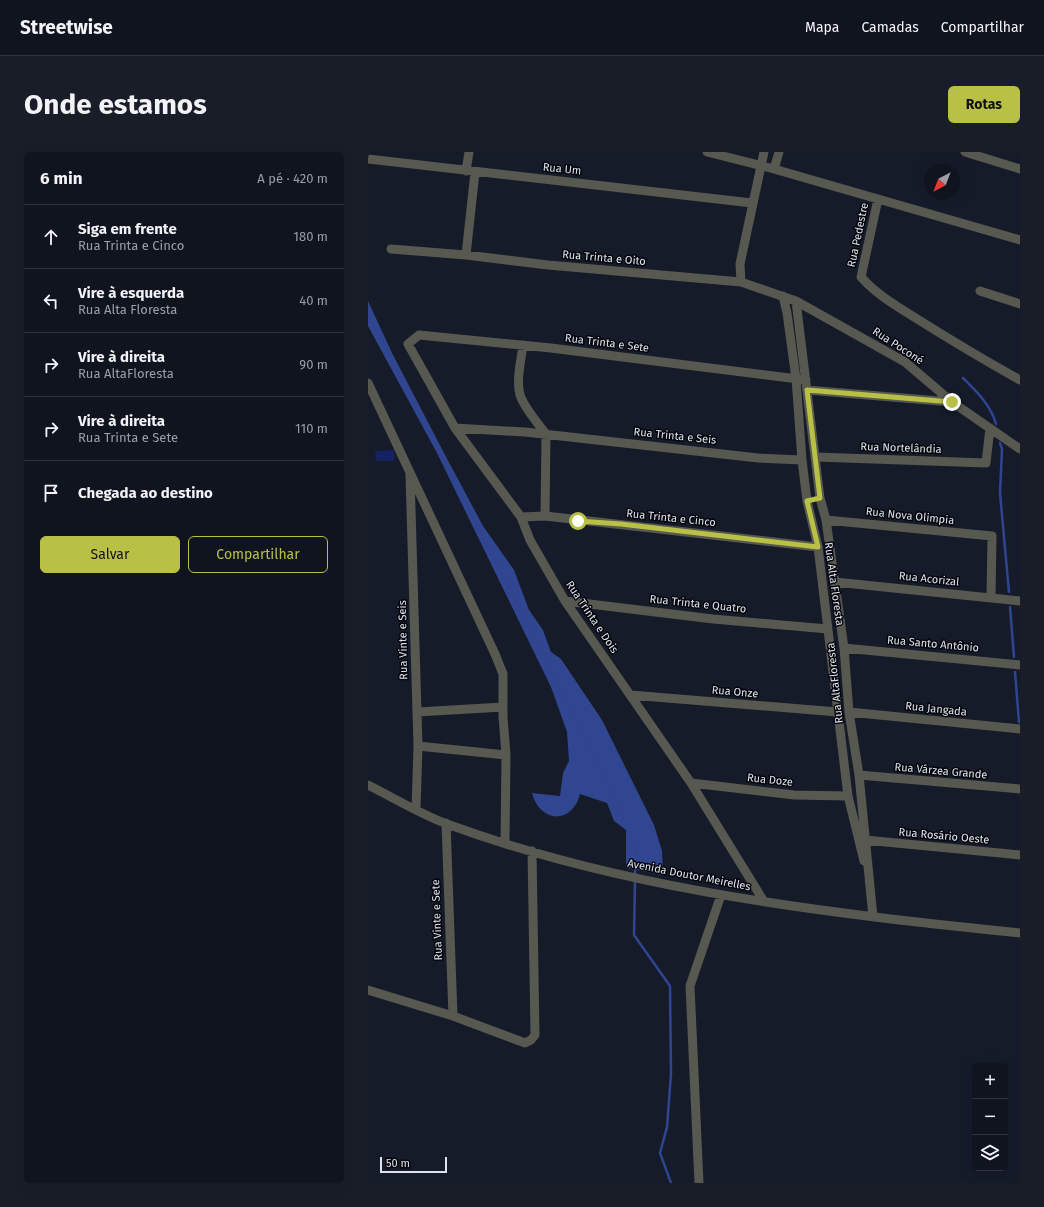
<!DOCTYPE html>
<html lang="pt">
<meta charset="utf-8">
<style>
:root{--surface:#10141f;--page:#191d28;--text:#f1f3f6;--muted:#9c9ea4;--line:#30333d;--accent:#b9c046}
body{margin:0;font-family:"Fira Sans",sans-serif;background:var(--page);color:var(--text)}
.controls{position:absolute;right:12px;bottom:12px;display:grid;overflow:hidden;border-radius:6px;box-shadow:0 4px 16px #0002}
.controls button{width:36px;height:36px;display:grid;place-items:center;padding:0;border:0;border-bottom:1px solid var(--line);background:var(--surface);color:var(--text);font:20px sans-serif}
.compass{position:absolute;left:556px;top:12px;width:36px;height:36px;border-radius:50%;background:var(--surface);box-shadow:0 4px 16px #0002;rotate:222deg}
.scale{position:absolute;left:12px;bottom:10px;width:67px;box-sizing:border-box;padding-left:4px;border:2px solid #dee2ec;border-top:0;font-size:11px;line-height:14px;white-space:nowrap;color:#dee2ec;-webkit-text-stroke:3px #04060b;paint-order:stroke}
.stop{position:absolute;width:12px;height:12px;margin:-9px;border:3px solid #b9c046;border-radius:50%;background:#fff}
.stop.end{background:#b9c046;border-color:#fff;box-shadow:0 1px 4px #0008}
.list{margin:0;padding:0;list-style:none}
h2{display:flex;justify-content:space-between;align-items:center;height:52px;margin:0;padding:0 16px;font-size:17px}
h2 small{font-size:13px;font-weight:400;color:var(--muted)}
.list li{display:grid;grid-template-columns:26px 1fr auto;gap:12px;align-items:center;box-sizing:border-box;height:64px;padding:0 16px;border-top:1px solid var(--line)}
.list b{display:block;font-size:15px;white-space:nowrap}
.list p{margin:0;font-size:13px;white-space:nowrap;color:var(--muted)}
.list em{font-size:13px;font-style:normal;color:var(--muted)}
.actions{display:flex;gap:8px;padding:12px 16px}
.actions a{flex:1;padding:9px 0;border:1px solid var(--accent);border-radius:6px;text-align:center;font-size:14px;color:var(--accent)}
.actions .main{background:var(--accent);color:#111}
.icon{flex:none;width:22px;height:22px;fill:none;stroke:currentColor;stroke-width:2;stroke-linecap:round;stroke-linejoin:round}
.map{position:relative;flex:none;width:652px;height:1031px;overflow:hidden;border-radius:6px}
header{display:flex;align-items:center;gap:24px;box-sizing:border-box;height:56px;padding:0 20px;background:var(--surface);border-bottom:1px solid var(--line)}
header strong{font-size:19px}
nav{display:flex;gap:22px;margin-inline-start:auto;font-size:14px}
.intro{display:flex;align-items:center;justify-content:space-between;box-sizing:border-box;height:96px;padding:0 24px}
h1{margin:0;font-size:28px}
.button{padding:10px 18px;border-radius:6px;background:var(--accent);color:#111;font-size:14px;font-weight:700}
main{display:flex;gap:24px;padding:0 24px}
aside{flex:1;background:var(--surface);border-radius:6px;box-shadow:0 4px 16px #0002}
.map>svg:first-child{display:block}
.green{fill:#142262}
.forest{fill:#314690}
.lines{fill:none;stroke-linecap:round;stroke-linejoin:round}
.stream{stroke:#304590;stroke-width:2.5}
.minor{stroke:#575850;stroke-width:9}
.route{stroke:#b9c046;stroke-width:5}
.labels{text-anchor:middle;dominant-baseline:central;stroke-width:3;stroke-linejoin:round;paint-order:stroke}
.street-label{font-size:11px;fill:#dee2ec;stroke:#04060b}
</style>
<header>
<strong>Streetwise</strong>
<nav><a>Mapa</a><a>Camadas</a><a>Compartilhar</a></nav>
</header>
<div class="intro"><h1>Onde estamos</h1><a class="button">Rotas</a></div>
<main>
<aside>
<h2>6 min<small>A pé · 420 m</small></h2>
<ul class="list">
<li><svg class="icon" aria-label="ahead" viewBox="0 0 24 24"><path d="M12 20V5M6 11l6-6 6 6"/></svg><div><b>Siga em frente</b><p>Rua Trinta e Cinco</p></div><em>180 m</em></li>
<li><svg class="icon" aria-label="left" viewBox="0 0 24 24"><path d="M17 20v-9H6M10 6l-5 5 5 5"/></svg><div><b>Vire à esquerda</b><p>Rua Alta Floresta</p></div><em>40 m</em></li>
<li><svg class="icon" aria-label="right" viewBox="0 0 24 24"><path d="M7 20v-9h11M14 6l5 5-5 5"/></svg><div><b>Vire à direita</b><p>Rua AltaFloresta</p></div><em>90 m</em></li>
<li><svg class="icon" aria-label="right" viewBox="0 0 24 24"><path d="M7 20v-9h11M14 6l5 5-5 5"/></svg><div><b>Vire à direita</b><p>Rua Trinta e Sete</p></div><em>110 m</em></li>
<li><svg class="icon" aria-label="arrive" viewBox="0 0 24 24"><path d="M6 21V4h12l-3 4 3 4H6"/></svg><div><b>Chegada ao destino</b></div></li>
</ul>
<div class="actions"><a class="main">Salvar</a><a>Compartilhar</a></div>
</aside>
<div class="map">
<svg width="652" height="1031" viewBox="0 0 652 1031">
<rect width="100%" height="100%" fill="#151b29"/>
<path class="green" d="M26 298V309H8L7 299Z"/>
<path class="forest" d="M0 149 24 201 76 301 115 374 146 418 161 458 175 478 183 500 193 507 234 568 286 673 294 699 295 723 258 716V678L246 669 239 651 212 642C204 673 172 671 164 641L192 644 195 621 201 609 199 580 183 535 69 301 0 174Z"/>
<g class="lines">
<path class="stream" d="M0 160 240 629 268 698 267 723
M595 226C608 239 623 253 628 272
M632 291 634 297 632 341 641 440
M642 455 646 505
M647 520 651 570
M267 728 266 783 302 834 303 922 299 975 292 1001 303 1031"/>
<path class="minor" d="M339 0 406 17 652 88
M597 0 652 17
M0 7 384 51
M406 17 411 0
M98 19 101 0
M510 47 493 125C508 142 527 153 546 165 581 187 616 208 652 228
M23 97 98 103 180 113 373 130 428 149 537 210 584 250 652 297
M98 103 107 20
M373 130 372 112 396 0
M612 139 652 152
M415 144 419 161 428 227 434 308 439 349 450 395 480 644 496 709
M428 149 452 346 458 368 476 496 481 560 491 623 505 765
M155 193C153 209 148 228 152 243 156 255 170 272 178 282L177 364
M0 231 127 502 135 522V565L138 603
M439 238 584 250
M87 276 157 280 390 306 434 308
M448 305 618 311 622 276
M42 323 50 594 48 658
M153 365 177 364 450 395
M458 368 624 384 623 446
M467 430 652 449
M197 449 345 467 460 477
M476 496 652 513
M263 543 470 560
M49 560 135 555
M481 560 652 577
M50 594 138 603 137 690
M491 623 652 637
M323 631 426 643 480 644
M0 633C26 646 52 662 79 672 261 739 460 761 652 781
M78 671 85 864
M497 688 652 703
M395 748 323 631 197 449 162 388 153 365 87 276 40 192 51 183 183 196 438 228
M0 838 85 864 157 891 163 888 167 883 164 699
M331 1031 322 834 353 743"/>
</g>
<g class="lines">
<path class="route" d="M210 369 253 372 450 395 439 349 452 346 439 238 584 250"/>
</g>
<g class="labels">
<g class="street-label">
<text transform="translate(194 17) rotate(6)">Rua Um</text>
<text transform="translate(490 83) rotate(-78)">Rua Pedestre</text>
<text transform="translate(236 106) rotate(5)">Rua Trinta e Oito</text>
<text transform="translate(239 191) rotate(7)">Rua Trinta e Sete</text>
<text transform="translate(530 194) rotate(33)">Rua Poconé</text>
<text transform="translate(307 284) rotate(6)">Rua Trinta e Seis</text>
<text transform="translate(533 296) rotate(2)">Rua Nortelândia</text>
<text transform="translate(542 364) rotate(6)">Rua Nova Olimpia</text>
<text transform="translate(303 366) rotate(6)">Rua Trinta e Cinco</text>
<text transform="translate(561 427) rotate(6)">Rua Acorizal</text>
<text transform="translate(466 432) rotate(82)">Rua Alta Floresta</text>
<text transform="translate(330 452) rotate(6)">Rua Trinta e Quatro</text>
<text transform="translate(224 465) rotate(56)">Rua Trinta e Dois</text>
<text transform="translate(35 488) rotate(-91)">Rua Vinte e Seis</text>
<text transform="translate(565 492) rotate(5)">Rua Santo Antônio</text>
<text transform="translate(467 531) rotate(-96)">Rua AltaFloresta</text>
<text transform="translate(367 540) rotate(5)">Rua Onze</text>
<text transform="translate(568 557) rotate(6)">Rua Jangada</text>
<text transform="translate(573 619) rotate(5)">Rua Várzea Grande</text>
<text transform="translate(402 628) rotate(6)">Rua Doze</text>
<text transform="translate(576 684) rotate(5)">Rua Rosário Oeste</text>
<text transform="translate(321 723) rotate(11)">Avenida Doutor Meirelles</text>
<text transform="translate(69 768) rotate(-92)">Rua Vinte e Sete</text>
</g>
</g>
</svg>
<div class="controls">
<button>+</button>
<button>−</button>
<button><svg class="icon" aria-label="layers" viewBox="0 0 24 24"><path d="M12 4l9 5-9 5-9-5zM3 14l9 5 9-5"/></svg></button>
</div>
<svg class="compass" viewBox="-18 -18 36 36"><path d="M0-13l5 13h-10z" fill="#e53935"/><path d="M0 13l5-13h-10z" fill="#9c9ea4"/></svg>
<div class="scale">50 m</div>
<div class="stop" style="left:210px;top:369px"></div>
<div class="stop end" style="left:584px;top:250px"></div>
</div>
</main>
